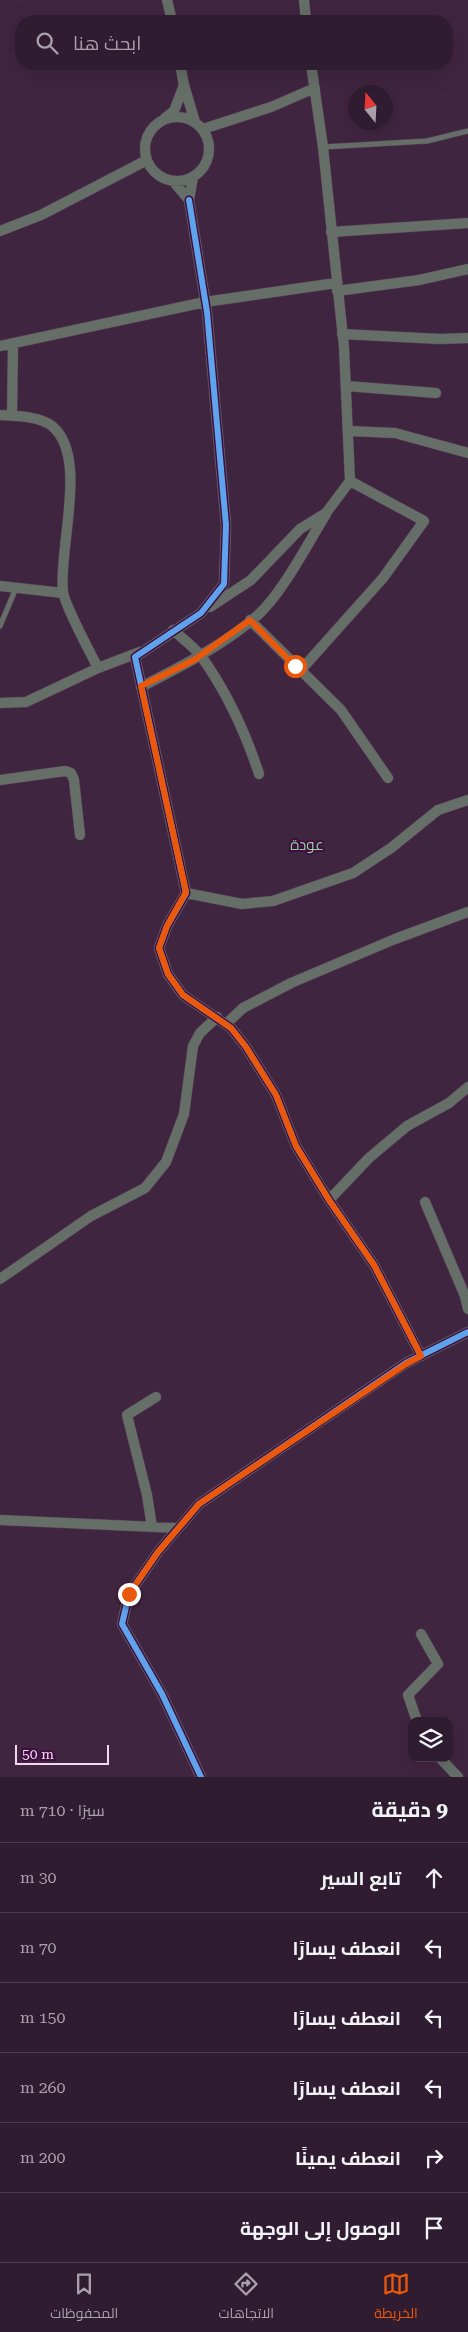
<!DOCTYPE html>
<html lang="ar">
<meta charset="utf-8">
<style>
:root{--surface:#301c30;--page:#3c293c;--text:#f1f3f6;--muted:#a8a1ab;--line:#4b3a4c;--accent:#ea580c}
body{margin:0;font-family:"Roboto Serif",Cairo,serif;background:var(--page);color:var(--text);direction:rtl}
.controls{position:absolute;right:15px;bottom:15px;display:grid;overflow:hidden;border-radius:10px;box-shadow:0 5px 20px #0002}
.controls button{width:45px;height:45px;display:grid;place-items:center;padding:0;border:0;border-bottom:1px solid var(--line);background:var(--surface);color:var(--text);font:25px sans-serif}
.compass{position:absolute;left:348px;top:85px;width:45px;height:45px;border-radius:50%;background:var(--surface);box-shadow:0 5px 20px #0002;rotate:342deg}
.scale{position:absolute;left:15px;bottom:12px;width:94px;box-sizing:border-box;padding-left:5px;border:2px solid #f4d6f3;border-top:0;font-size:14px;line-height:18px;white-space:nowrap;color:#f4d6f3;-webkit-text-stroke:4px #3f0e40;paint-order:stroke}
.stop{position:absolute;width:15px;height:15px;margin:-11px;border:4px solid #ea580c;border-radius:50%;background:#fff}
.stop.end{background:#ea580c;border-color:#fff;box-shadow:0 1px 5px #0008}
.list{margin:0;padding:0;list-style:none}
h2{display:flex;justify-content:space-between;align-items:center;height:65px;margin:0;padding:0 20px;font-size:21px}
h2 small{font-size:16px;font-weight:400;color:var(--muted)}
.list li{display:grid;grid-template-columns:32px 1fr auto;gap:15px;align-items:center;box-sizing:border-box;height:70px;padding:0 20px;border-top:1px solid var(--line)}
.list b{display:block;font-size:19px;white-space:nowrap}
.list em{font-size:16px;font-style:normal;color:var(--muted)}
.icon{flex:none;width:28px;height:28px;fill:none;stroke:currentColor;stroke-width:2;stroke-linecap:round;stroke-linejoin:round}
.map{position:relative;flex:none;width:468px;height:1777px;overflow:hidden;direction:ltr}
.search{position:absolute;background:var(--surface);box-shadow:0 5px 20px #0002;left:15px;right:15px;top:15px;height:55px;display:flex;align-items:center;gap:12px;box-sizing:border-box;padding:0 18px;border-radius:20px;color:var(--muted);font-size:19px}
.sheet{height:485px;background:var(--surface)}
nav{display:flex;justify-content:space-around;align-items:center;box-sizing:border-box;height:70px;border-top:1px solid var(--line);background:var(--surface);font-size:14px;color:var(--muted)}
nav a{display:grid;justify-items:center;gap:2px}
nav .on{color:var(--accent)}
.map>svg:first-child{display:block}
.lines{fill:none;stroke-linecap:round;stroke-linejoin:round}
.lane-casing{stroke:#574056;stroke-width:6}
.street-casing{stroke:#574056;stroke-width:11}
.lane{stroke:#656e67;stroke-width:5}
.street{stroke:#656e67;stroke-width:10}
.cycleway-casing{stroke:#3f0e40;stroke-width:9}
.cycleway{stroke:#60a3ed;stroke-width:6}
.route{stroke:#ea580c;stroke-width:6}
.labels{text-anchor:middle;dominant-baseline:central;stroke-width:4;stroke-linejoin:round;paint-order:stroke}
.neighbourhood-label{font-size:15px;fill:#93d199;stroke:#3f0e40}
</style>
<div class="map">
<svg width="468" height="1777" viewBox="0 0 468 1777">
<rect width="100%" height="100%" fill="#402540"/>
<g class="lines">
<g class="lane-casing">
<path id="lane" d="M323 147 427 141 468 131
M0 626 16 588"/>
</g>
<g class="street-casing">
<path id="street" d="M167 0 172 21
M304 0 306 21
M180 64 184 85
M145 149a32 32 0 1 1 64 0a32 32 0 1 1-64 0Z
M165 118 174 111 184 85 195 122
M203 129 271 107 315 88
M173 181 189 200 193 177
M189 200 207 312 226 525 224 584 201 613 135 657 186 893 167 926 159 948 168 974 183 995 231 1028 246 1047 276 1095 296 1146 329 1200 374 1265 421 1356
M0 231 41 215 147 160
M331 232 468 223
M337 291 419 280 468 269
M342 334 440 339 468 338
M0 346 205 302 336 283
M346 386 436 393
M0 415C15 416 39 416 52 426 89 456 58 549 63 592 65 606 90 652 98 668
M12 416 13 343
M349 431 395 433 468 453
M0 586 63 593
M210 607 251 580 300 529 326 513 350 481 344 347 323 147 311 64
M250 620 341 710 388 778
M173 630C182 638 194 647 201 656 226 691 246 734 259 774
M300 671 383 578 424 521 350 481
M141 687C182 666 224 645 258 615 283 592 308 543 326 514
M0 703 26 702 98 668 140 652
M0 780 65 771 71 773 74 780 80 835
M186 893 242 904 273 901 353 873 391 848 438 810 468 800
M226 1024 243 1008 291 983 395 939 468 912
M329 1200 369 1158 407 1126 449 1103 468 1087
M425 1202 465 1296 468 1309
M0 1279 91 1216 145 1188 166 1162 184 1114 193 1046 200 1033 217 1017
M0 1520 178 1528
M152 1527 147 1495 127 1415 156 1397
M417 1721 408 1695 438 1664 421 1634
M440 1758 458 1777
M201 1777 162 1694 122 1624 129 1594 158 1552 199 1504 406 1363 468 1332"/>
</g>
<use href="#lane" class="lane"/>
<use href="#street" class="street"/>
<g class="cycleway-casing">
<path id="cycleway" d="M189 200 207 312 226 525 224 584 201 613 135 657 186 893 167 926 159 948 168 974 183 995 231 1028 246 1047 276 1095 296 1146 329 1200 374 1265 421 1356
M201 1777 162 1694 122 1624 129 1594 158 1552 199 1504 406 1363 468 1332"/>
</g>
<use href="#cycleway" class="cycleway"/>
</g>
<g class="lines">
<path class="route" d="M129 1594 158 1552 199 1504 406 1364 421 1356 374 1265 329 1200 296 1146 276 1095 246 1047 231 1028 183 995 168 974 159 948 167 926 186 892 141 686 194 660 250 620 295 666"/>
</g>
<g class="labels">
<g class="neighbourhood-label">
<text x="307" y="845">عودة</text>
</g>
</g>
</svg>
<div class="controls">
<button><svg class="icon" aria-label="layers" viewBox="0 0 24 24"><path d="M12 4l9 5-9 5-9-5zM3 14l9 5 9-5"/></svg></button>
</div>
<svg class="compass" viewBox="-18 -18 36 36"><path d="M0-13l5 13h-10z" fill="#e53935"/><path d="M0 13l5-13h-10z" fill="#a8a1ab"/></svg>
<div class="scale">50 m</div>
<div class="stop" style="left:295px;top:666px"></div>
<div class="stop end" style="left:129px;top:1594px"></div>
<div class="search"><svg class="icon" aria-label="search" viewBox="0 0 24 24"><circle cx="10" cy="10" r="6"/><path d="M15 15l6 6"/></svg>ابحث هنا</div>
</div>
<section class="sheet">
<h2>9 دقيقة<small>سيرًا · 710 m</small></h2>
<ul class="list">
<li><svg class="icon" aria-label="ahead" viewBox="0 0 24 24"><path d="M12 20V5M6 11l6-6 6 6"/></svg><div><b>تابع السير</b></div><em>30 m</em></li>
<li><svg class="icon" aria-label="left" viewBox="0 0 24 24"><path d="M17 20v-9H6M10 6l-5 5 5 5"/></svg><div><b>انعطف يسارًا</b></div><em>70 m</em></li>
<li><svg class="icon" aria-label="left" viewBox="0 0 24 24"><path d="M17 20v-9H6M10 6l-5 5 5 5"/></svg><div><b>انعطف يسارًا</b></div><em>150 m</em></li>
<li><svg class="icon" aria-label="left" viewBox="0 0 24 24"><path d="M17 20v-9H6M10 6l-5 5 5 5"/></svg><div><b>انعطف يسارًا</b></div><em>260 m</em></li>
<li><svg class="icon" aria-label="right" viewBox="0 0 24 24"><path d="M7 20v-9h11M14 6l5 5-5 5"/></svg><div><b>انعطف يمينًا</b></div><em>200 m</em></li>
<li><svg class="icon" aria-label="arrive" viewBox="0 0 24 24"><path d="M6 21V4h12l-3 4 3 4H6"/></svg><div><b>الوصول إلى الوجهة</b></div></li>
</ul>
</section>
<nav>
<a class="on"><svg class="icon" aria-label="map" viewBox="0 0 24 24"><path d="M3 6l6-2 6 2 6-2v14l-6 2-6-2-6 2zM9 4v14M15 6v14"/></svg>الخريطة</a>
<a><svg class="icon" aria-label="directions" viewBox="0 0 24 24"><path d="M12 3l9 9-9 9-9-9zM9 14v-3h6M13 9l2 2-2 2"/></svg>الاتجاهات</a>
<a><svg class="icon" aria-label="saved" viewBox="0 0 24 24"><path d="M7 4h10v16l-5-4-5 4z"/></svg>المحفوظات</a>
</nav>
